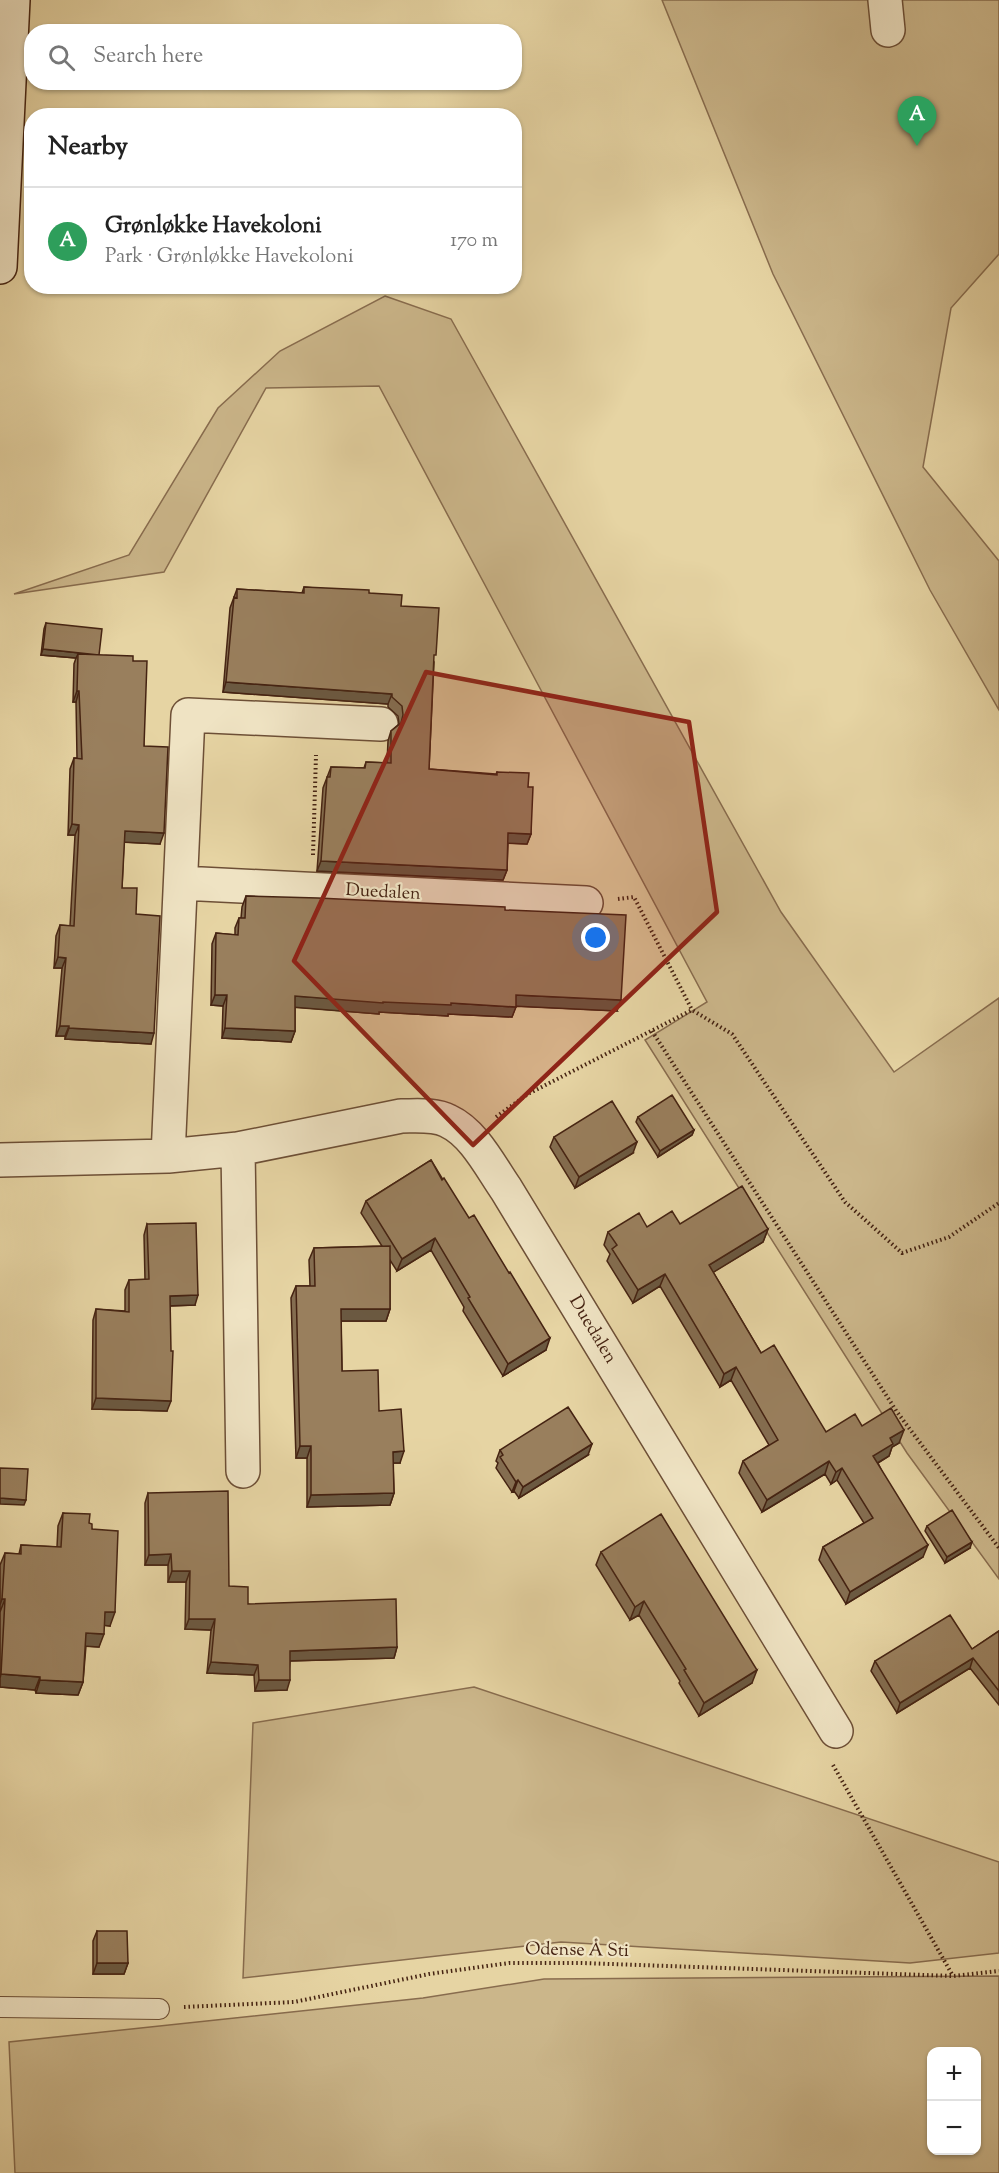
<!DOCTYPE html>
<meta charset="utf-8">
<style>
:root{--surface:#fff;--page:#f2f2f2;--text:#222;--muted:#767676;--line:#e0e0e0;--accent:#ea580c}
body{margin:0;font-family:"Sorts Mill Goudy",serif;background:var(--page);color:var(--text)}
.controls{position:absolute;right:18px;bottom:18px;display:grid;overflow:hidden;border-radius:12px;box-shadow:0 2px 4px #0004}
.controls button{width:54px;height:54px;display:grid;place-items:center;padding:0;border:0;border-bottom:2px solid var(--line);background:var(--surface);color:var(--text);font:30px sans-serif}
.you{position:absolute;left:596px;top:938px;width:21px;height:21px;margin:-15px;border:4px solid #fff;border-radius:50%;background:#1a73e8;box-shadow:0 0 0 9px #1a73e833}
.badge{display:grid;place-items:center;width:39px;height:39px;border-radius:50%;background:var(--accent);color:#fff;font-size:20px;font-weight:700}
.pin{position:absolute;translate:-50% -50px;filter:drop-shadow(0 2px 3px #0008)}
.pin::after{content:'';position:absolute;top:32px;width:21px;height:18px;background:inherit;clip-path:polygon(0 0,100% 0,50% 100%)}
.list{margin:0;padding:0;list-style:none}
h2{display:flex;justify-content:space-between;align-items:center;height:78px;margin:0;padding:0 24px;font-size:26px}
h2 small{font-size:20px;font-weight:400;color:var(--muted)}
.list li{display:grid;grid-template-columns:39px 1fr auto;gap:18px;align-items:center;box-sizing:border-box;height:108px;padding:0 24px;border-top:2px solid var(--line)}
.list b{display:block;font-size:22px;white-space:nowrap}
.list p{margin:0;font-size:20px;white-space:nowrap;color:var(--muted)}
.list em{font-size:20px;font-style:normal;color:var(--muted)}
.icon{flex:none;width:33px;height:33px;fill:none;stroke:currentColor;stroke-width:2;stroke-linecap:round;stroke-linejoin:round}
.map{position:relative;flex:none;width:999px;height:2173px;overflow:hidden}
.search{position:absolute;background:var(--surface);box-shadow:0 2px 4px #0004;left:24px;top:24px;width:498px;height:66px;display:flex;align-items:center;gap:15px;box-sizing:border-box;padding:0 21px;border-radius:24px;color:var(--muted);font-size:22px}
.panel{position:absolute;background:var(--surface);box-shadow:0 2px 4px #0004;left:24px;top:108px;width:498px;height:186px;border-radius:24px}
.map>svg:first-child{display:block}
.green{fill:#cbb68a;stroke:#886c4e;stroke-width:1.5;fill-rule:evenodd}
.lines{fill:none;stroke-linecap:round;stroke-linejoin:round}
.lane-casing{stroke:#6d4f36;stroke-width:22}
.street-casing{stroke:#6d4f36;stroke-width:36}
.secondary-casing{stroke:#452312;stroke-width:36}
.path{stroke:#452312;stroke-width:4;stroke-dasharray:1.5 3;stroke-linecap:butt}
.lane{stroke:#efe3c3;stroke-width:20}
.street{stroke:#efe3c3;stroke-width:33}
.secondary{stroke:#efe3c3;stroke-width:33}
.wall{fill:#846d50;stroke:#452312;stroke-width:1.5}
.shaded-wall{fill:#6b5941;stroke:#452312;stroke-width:1.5}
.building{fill:#997f5d;stroke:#452312;stroke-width:1.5}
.marked{fill:#8f2418;fill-opacity:0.2;stroke:#8f2418;stroke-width:4.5;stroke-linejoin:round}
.labels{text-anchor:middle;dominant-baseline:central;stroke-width:4.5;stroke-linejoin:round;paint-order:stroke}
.street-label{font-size:18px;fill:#452312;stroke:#efe3c3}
</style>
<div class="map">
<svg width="999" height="2173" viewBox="0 0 999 2173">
<rect width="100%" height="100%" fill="#e6d4a3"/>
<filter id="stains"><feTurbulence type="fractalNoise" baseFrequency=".00333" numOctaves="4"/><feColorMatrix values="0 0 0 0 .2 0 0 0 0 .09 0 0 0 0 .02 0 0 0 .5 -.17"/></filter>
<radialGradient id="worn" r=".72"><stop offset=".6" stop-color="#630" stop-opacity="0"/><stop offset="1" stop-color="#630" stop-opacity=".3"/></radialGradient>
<path class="green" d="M662 0H999V254L951 308 923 467 999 561V710L930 590 773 274Z
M385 296 451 319 781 912 894 1072 999 998V1579L907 1453 645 1040 707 1002 379 386 266 388 164 572 14 594 129 555 218 408 280 351Z
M474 1687 999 1862V1953L910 1963 561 1942 243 1978 253 1723Z
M999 1976V2173H15L9 2042 423 1998 544 1979ZM932 2052H976V2150H932Z"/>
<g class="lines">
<g class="lane-casing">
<path id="lane" d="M0 2007 159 2009"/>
</g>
<g class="street-casing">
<path id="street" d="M885 0 888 30
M181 883 586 903
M238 1149 243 1471
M168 1156 188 715 381 724
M0 1160 168 1156 238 1149 401 1116C416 1116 435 1114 448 1121 474 1133 490 1166 506 1189L836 1731"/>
</g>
<g class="secondary-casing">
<path id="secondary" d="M0 267 13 0"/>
</g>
<path class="path" d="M313 855 316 755
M618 899 634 897 692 1010
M652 1031 897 1412 999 1548
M496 1117 528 1094 692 1010 732 1034 845 1202 902 1253 949 1237 999 1203
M833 1765 953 1976
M184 2007 294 2002 429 1974 509 1963H582L953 1976 999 1971"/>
<use href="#lane" class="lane"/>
<use href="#street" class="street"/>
<use href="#secondary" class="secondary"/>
</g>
<path class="wall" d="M304 587 369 593 401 606 434 662 429 769 496 774 497 772 528 787 531 834 527 844 508 843 507 870 503 880 317 871 323 788 331 767 364 768 366 762 387 763 388 741 391 731 399 724 398 716 388 707V704L223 692 230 608 237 589 302 593Z
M46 623 99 655 133 661 144 746 160 844 124 842 122 888 136 914 151 1044 65 1039V1036H56L62 968H54L56 936 60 925 70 926 75 835H68L70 769 74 758H77L76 702H73L74 664 76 658 41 655 44 629Z
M246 896 505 910 617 1011 516 1006 512 1017 448 1014V1016L379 1012V1014L295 1007V1031L291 1042 222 1038 223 1006 211 1005 212 944 216 933 235 935V928L239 918H241L242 907Z
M638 1117 694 1130 692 1135 658 1157 636 1122Z
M554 1137 633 1153 575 1188 550 1147Z
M431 1160 546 1350 503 1376 463 1311 464 1307 431 1250 397 1271 390 1260V1309L386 1321H341L342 1371 379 1411 400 1463H393L394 1493 390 1505 307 1507V1458H296L291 1298 296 1286H310L309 1260 314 1248 382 1246 361 1213 366 1201Z
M147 1224 195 1305 170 1306 167 1411 92 1409 93 1320 96 1309 125 1311V1290L129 1280H145L144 1235Z
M680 1224 768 1229 763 1242 713 1272 761 1353 826 1432 862 1426 899 1443 892 1447 889 1456 878 1463 923 1557 846 1604 819 1560 823 1547 864 1523 837 1480 831 1484 825 1474 762 1512 739 1473 743 1461 769 1445 731 1380 720 1387 660 1286 633 1303 607 1261 610 1254 604 1245 608 1232 647 1227Z
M500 1450 588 1455 519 1498 514 1491 512 1492 496 1468 498 1463 496 1461Z
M148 1493 229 1586 248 1604 397 1647 394 1658 290 1661 287 1690 255 1691 254 1675 207 1673 211 1630 185 1629 186 1582H168V1565H145V1503Z
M63 1513 89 1523 92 1529 110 1626 104 1625 99 1647 86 1646 83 1682 78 1695 36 1693 35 1690 0 1687V1565L5 1553 19 1554 21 1545 57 1547 58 1526Z
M927 1526 970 1548 945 1563 925 1531Z
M601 1552 752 1683 699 1716 679 1683 680 1681 639 1615 630 1620 596 1565Z
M999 1631V1705L970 1668 897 1713 871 1671 875 1661 972 1649Z
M97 1931 128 1963 124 1974H93V1941Z"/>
<path class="shaded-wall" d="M43 649 98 655 78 654 76 658 41 655Z
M226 682 392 694 388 704 223 692Z
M77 691H79L76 702H73Z
M72 824 79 825 75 835H68Z
M125 831 164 833 160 844 121 842Z
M508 833 531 834 527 844 504 843Z
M321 861 507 870 503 880 317 871Z
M58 957 66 958 62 968H54Z
M215 995H227L223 1006 211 1005Z
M516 995 621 1000 617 1011 512 1006Z
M295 996 383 1002 451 1003 516 1007 512 1017 448 1014V1016L379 1012V1014L291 1007Z
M60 1026H69L65 1036H56Z
M69 1028 154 1033 151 1044 65 1039Z
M225 1028 295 1031 291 1042 222 1038Z
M694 1130 692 1135 658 1157 660 1151Z
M637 1142 633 1153 575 1188 579 1177Z
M768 1229 763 1242 704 1278 709 1265Z
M435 1238 431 1250 397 1271 402 1259Z
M665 1274 660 1286 633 1303 638 1290Z
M198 1295 195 1305 166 1306 170 1296Z
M341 1309H390L386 1321H336Z
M550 1338 546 1350 503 1376 508 1364Z
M736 1367 731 1380 720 1387 724 1374Z
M96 1398 171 1401 167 1411 92 1409Z
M904 1430 899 1443 892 1447 889 1456 869 1468 873 1456 890 1438Z
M592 1444 588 1455 519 1498 523 1487Z
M300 1446H311L307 1458H296Z
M404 1451 400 1463H389L393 1452Z
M829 1461 825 1474 762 1512 767 1500Z
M842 1468 837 1480 831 1484 836 1472Z
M518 1480 514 1491 512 1492 516 1482Z
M394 1493 390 1505 307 1507 311 1495Z
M0 1498 26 1500 24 1505 0 1504Z
M972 1542 970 1548 945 1563 947 1557Z
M928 1545 923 1557 846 1604 850 1592Z
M171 1554 168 1565H145L149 1555Z
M172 1571H190L186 1582H168Z
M2 1599H5L0 1612V1605Z
M644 1601 639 1615 630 1620 635 1607Z
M105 1612H115L110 1626 100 1625Z
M189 1619H215L211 1630 185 1629Z
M86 1633 104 1634 99 1647 82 1646Z
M397 1647 394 1658 286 1661 290 1651Z
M973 1658 970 1668 897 1713 900 1703Z
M211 1662 258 1665 254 1675 207 1673Z
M757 1670 752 1683 699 1716 704 1703Z
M1 1674 40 1677 35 1690 0 1687V1678Z
M40 1680 83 1682 78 1695 36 1693Z
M259 1680H290L287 1690 255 1691Z
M97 1963H128L124 1974H93Z"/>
<path class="building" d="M304 587 369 590V593L402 595 401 606 439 608 436 655H434L429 769 497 775V772L529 773 528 787H533L531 834 508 833 507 870 321 861 327 777H330L331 767 365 768 366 762 391 763V731L401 723 403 715 402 706 392 697V694L226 682 234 597 237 598V589L304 593Z
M46 623 102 629 99 655 43 649Z
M78 654 133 656V661H147L144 746 168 747 164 833 125 831 122 888H137L136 914 160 916 154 1033 69 1028V1026H60L66 958 58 957 60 925 74 926 79 825 72 824 74 758 82 759 79 691H77Z
M246 896 318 898 505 907V910L626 915 621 1000 516 995V1007L451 1003V1005L383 1002V1003L295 996V1031L225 1028 227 995H215L216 933 238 935 239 918H245Z
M672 1095 694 1130 660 1151 638 1117Z
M612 1101 637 1142 579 1177 554 1137Z
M431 1160 442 1180 444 1178 469 1218 474 1215 509 1273 510 1272 550 1338 508 1364 468 1298 470 1297 435 1238 402 1259 366 1201Z
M742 1186 768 1229 709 1265 761 1353 774 1345 826 1432 855 1414 862 1426 891 1408 904 1430 890 1438 893 1444 873 1456 928 1545 850 1592 823 1547 873 1518 842 1468 836 1472 829 1461 767 1500 743 1461 778 1440 736 1367 724 1374 665 1274 638 1290 612 1249 617 1245 608 1232 639 1213 647 1227 672 1211 680 1224Z
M196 1223 198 1295 170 1296 171 1351H173L171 1401 96 1398V1309L129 1312V1280L149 1279 147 1224Z
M390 1246V1309H341L342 1371 378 1370 379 1411 401 1409 404 1451 393 1452 394 1493 311 1495V1446H300L296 1286H315L314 1248Z
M568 1407 592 1444 523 1487 518 1480 516 1482 500 1457 503 1455 500 1450Z
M0 1468 28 1469 26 1500 0 1498Z
M228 1491 229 1586 248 1587V1604L396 1599 397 1647 290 1651V1680H259L258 1665 211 1662 215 1619H189L190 1571H172L171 1554 149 1555 148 1493Z
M952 1510 972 1542 947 1557 927 1526Z
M63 1513 90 1514 89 1523 92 1524V1529L118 1531 115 1612H105L104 1634 86 1633 83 1682 40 1680V1677L1 1674 5 1599H2L5 1553 21 1554V1545L61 1547Z
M661 1514 757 1670 704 1703 684 1670 686 1669 644 1601 635 1607 601 1552Z
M950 1615 972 1649 999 1631V1691L973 1658 900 1703 875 1661Z
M97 1931H127L128 1963H97Z"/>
<path class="marked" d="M426 672 689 722 717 912 473 1145 294 961Z"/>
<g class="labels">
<g class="street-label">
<text transform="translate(383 893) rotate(3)">Duedalen</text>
<text transform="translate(592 1330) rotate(59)">Duedalen</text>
<text transform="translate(577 1951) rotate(1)">Odense Å Sti</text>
</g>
</g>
<rect width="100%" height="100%" filter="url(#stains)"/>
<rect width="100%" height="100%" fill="url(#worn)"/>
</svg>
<div class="controls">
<button>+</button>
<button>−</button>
</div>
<div class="you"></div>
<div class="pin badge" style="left:917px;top:146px;background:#2e9e5b">A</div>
<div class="search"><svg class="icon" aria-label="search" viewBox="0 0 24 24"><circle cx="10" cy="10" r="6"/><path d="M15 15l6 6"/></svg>Search here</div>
<section class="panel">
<h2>Nearby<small></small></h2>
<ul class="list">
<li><span class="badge" style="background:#2e9e5b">A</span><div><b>Grønløkke Havekoloni</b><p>Park · Grønløkke Havekoloni</p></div><em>170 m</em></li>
</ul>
</section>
</div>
